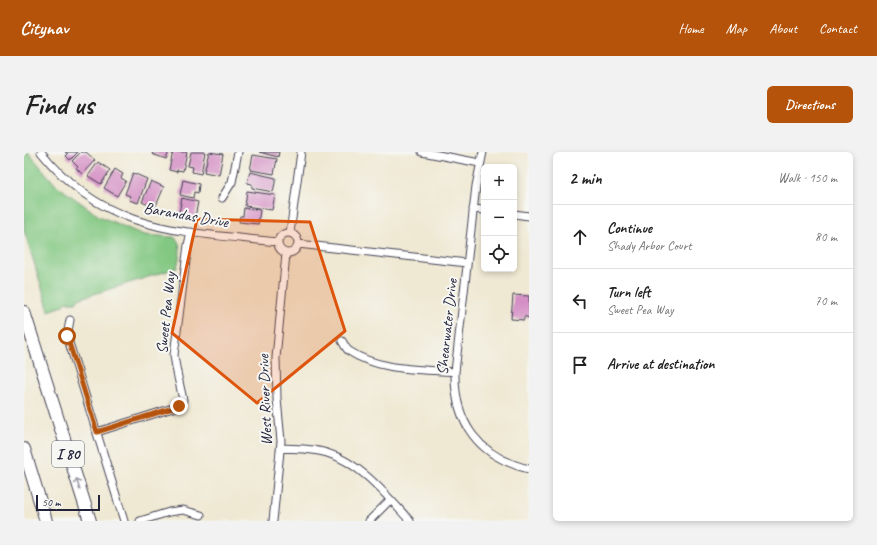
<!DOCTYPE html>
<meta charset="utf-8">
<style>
:root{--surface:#fff;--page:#f2f2f2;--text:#222;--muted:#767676;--line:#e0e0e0;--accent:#b45309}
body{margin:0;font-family:Caveat,sans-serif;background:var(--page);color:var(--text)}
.controls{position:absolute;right:12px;top:12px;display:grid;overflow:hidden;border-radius:6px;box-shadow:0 2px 6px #0003}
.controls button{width:36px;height:36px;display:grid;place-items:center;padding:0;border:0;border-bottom:1px solid var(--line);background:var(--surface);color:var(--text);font:20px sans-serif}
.scale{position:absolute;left:12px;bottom:10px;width:64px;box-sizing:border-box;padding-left:4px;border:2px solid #22223b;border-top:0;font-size:11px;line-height:14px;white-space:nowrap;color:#22223b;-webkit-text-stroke:3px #f6f6f2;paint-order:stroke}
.stop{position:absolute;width:12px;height:12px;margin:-9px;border:3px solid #b45309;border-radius:50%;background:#fff}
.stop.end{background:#b45309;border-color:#fff;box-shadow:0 1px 4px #0008}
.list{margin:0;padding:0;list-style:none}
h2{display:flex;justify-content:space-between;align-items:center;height:52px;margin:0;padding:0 16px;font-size:17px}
h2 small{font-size:13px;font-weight:400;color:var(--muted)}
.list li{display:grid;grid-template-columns:26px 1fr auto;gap:12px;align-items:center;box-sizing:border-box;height:64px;padding:0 16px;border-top:1px solid var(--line)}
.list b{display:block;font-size:15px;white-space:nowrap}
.list p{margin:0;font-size:13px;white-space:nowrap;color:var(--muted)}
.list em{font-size:13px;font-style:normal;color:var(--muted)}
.icon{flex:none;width:22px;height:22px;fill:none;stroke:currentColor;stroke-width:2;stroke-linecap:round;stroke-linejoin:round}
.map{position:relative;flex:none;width:505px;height:369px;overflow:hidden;border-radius:6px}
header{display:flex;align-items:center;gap:24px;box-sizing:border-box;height:56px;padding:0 20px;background:var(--accent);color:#fff}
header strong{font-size:19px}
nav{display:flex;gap:22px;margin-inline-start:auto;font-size:14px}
.intro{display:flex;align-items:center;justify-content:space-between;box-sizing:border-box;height:96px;padding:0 24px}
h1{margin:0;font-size:28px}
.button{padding:10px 18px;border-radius:6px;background:var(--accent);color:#fff;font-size:14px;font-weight:700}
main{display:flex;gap:24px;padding:0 24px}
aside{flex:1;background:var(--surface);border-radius:6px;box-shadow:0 2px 6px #0003}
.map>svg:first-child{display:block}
.green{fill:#83c882;stroke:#52755e}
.building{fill:#d48ec4}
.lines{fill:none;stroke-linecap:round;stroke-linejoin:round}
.minor-casing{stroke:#414052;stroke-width:9}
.motorway-casing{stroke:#414052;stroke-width:14}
.minor{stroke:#fff;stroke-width:7}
.motorway{stroke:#fff;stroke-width:12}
.oneway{stroke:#9c9ca7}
.route{stroke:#b45309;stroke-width:5}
.marked{fill:#de560e;fill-opacity:0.2;stroke:#de560e;stroke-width:3;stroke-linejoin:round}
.labels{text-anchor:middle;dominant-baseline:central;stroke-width:4;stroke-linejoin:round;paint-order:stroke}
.shield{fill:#f6f6f2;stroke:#626272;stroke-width:1}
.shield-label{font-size:15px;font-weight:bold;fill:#22223b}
.street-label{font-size:16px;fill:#22223b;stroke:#f6f6f2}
</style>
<header>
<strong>Citynav</strong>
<nav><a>Home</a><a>Map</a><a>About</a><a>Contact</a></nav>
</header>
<div class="intro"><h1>Find us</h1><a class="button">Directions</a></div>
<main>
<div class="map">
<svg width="505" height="369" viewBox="0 0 505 369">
<rect width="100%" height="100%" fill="#f6f6f2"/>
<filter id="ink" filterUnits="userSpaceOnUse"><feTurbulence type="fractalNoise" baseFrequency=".025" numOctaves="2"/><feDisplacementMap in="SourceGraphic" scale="8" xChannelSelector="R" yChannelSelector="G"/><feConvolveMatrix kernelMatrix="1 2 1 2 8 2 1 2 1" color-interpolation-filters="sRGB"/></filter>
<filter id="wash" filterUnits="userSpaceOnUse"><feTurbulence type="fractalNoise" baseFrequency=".012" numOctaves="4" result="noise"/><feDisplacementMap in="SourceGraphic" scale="16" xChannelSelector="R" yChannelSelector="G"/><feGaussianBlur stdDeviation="0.9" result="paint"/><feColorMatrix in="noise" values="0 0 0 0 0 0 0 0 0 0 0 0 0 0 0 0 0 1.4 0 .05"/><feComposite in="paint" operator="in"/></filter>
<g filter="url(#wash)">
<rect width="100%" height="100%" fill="#efe8d2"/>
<path class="green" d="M0 0H4L31 32 75 64 120 83 150 85C160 92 155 106 153 116L54 147 52 150H43L39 154 25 159 0 78Z"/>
<g id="blocks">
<path class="building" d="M41 0H54L46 8 42 4 44 2Z
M57 0H62L71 8 58 22 52 16 54 15 48 9Z
M129 0H145L142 7 128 2Z
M149 0H163L159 19 153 18V20L145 18Z
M167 0H181L177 22 168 20 169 15 164 14Z
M185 0 199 2 195 23 180 20Z
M235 0H255L254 5Z
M229 3 253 7 250 22 226 18Z
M74 10 86 18 77 32 64 24Z
M91 17 99 22 97 26 102 29 93 44 80 36Z
M226 20 252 26 249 40 228 36V32L223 31Z
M109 21 123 27 114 51 105 48 106 44 101 42Z
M159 28 175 32 174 41 170 40 169 46 156 43Z
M127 29 140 35 131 56 118 50Z
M223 39 251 43 248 58 221 54Z
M158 46 174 50 171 65 155 61Z
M220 56 236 58 234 72 215 70 216 64H219Z
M489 143 505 144V166L500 164V168L487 167Z"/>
</g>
</g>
<g filter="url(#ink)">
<use href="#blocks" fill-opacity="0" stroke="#414052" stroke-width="1"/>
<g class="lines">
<g class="minor-casing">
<path id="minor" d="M17 0C82 82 158 79 254 90
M398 0 456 11
M459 0 452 34 431 220C430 271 455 305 505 317
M198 46 208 30 214 0
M449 57 460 58
M490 62 505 64
M254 91a10 10 0 1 1 20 0a10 10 0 1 1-20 0Z
M266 81 277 0
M274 92 443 111
M46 168 43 184 100 369
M318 189C320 192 322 197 325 199 355 219 397 217 431 220
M73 280 155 254 159 248C156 233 152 219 150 203L164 93 167 80
M257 296C273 297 288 296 303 301 337 311 363 344 386 369
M116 369 145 360 159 358 177 363
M249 369 257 289 253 247 252 206 262 102
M345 369 366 348"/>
</g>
<g class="motorway-casing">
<path id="motorway" d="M0 160 66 369
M0 297 22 369"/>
</g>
<use href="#minor" class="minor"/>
<use href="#motorway" class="motorway"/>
</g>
<defs><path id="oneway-shaft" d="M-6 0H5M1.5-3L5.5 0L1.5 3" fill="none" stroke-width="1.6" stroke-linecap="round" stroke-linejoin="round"/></defs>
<use class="oneway" href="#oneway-shaft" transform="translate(54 332) rotate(-107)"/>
</g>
<g class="lines" filter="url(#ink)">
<path class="route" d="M43 184 73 280 155 254"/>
</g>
<path class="marked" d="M173 67 286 70 321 179 233 251 148 181Z"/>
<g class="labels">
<rect class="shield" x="28" y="289" width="32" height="26" rx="3"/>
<g class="shield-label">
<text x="44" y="302">I 80</text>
</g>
<g class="street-label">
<text transform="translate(162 63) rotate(10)">Barandas Drive</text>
<text transform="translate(142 161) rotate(-84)">Sweet Pea Way</text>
<text transform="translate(423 175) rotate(-84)">Shearwater Drive</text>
<text transform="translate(241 248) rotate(-92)">West River Drive</text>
</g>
</g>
</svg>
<div class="controls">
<button>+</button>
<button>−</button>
<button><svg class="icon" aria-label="locate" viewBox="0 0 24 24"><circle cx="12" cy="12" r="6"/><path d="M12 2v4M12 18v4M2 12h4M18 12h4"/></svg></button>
</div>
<div class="scale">50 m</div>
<div class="stop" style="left:43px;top:184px"></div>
<div class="stop end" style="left:155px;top:254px"></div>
</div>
<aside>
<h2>2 min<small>Walk · 150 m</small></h2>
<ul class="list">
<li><svg class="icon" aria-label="ahead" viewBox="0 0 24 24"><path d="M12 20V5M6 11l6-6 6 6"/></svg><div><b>Continue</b><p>Shady Arbor Court</p></div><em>80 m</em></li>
<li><svg class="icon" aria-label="left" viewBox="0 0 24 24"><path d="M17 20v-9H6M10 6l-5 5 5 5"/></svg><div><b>Turn left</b><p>Sweet Pea Way</p></div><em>70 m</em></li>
<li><svg class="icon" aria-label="arrive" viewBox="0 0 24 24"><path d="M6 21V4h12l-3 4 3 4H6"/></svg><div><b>Arrive at destination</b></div></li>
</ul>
</aside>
</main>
